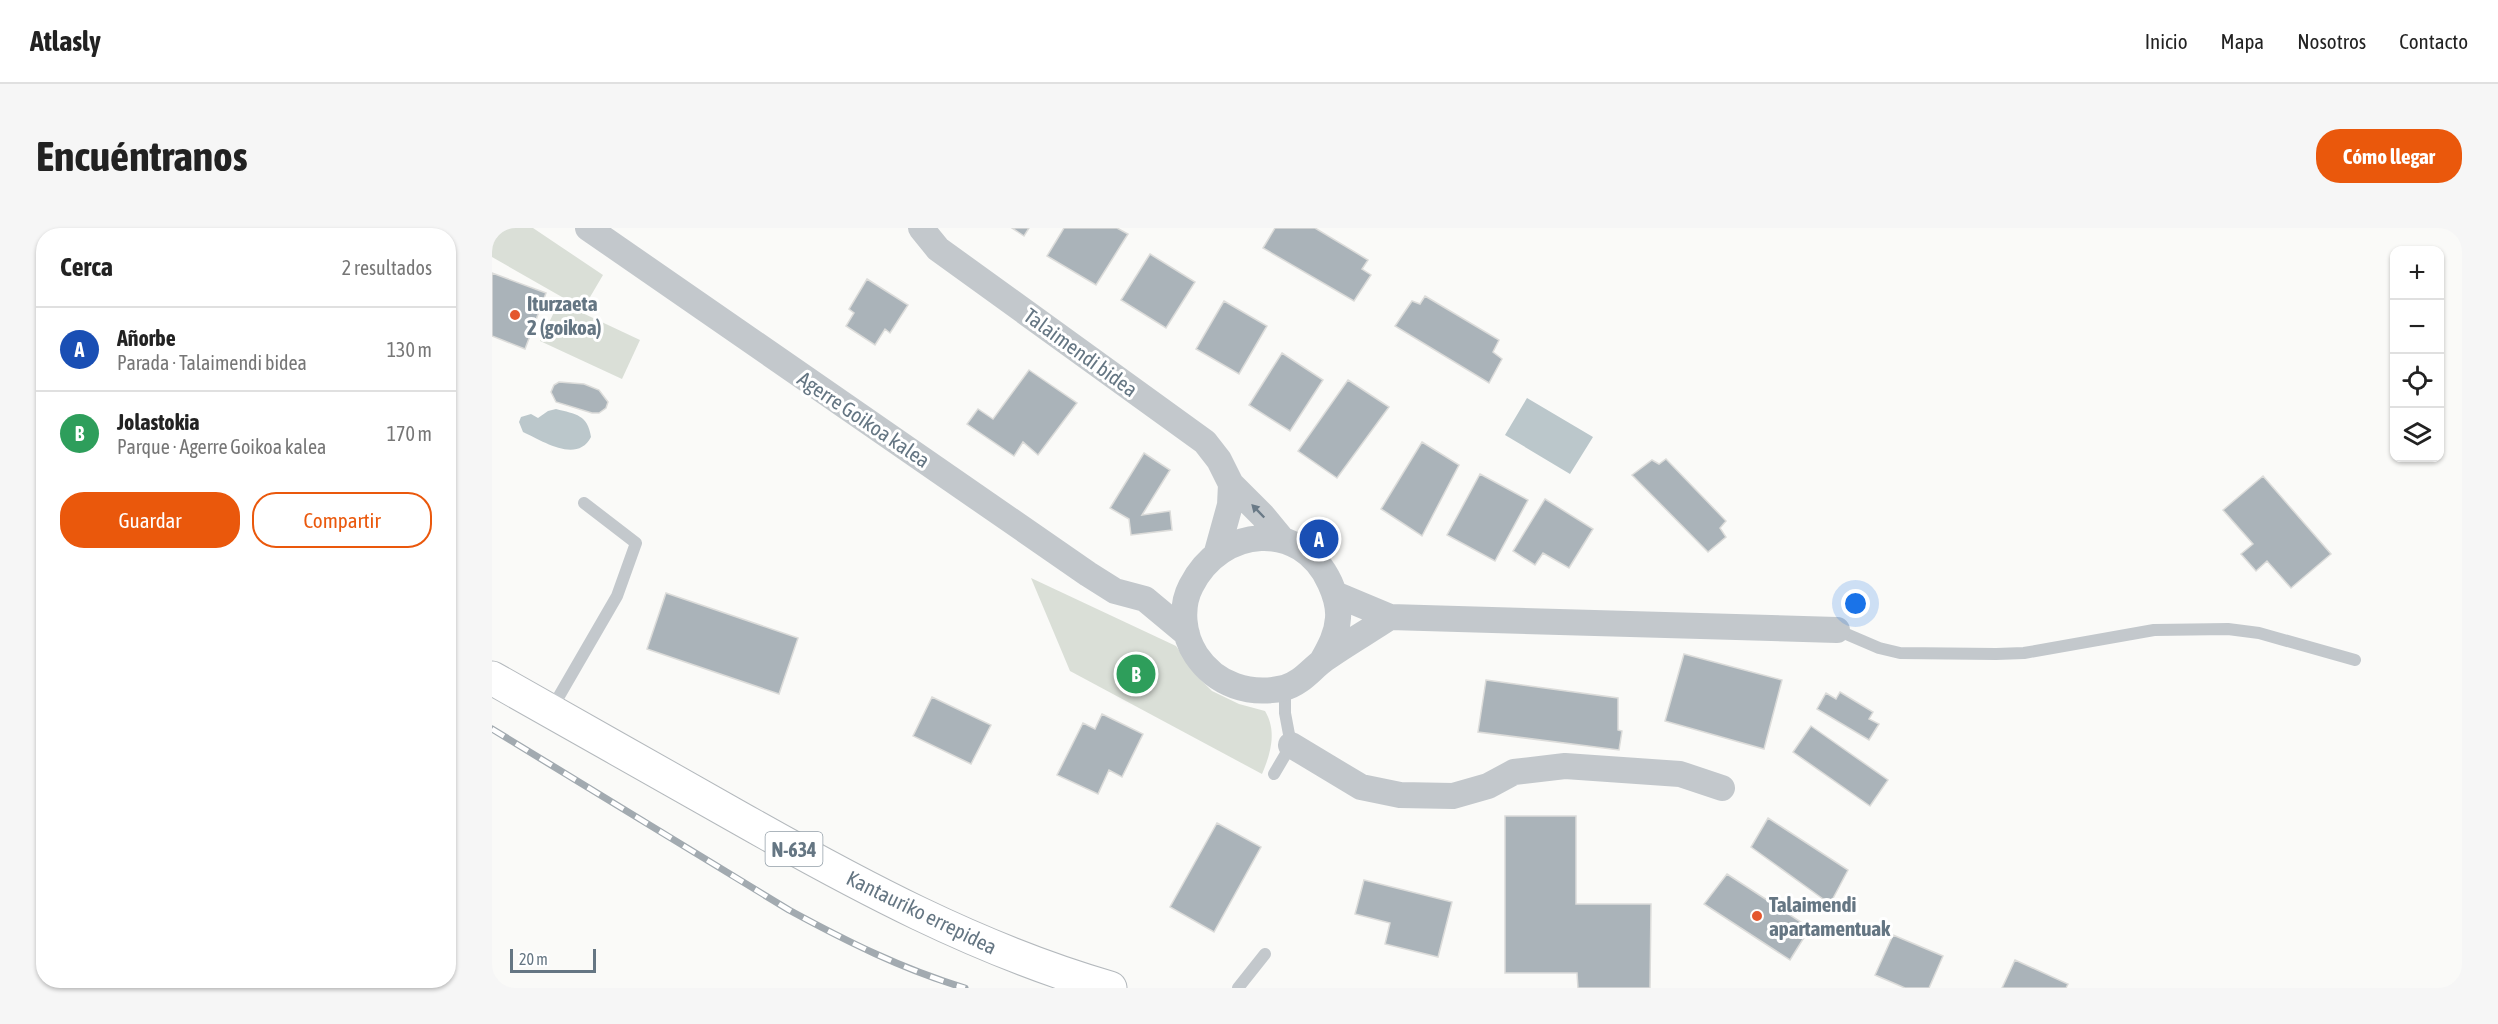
<!DOCTYPE html>
<html lang="es">
<meta charset="utf-8">
<style>
:root{--surface:#fff;--page:#f6f6f6;--text:#222;--muted:#767676;--line:#e0e0e0;--accent:#ea580c}
body{margin:0;font-family:"Asap Condensed",sans-serif;background:var(--page);color:var(--text)}
.controls{position:absolute;right:18px;top:18px;display:grid;overflow:hidden;border-radius:12px;box-shadow:0 2px 4px #0004}
.controls button{width:54px;height:54px;display:grid;place-items:center;padding:0;border:0;border-bottom:2px solid var(--line);background:var(--surface);color:var(--text);font:30px sans-serif}
.scale{position:absolute;left:18px;bottom:15px;width:86px;box-sizing:border-box;padding-left:6px;border:3px solid #657683;border-top:0;font-size:16px;line-height:21px;white-space:nowrap;color:#657683;-webkit-text-stroke:4px #fff;paint-order:stroke}
.you{position:absolute;left:1364px;top:376px;width:21px;height:21px;margin:-15px;border:4px solid #fff;border-radius:50%;background:#1a73e8;box-shadow:0 0 0 9px #1a73e833}
.badge{display:grid;place-items:center;width:39px;height:39px;border-radius:50%;background:var(--accent);color:#fff;font-size:20px;font-weight:700}
.pin{position:absolute;translate:-50% -50%;border:3px solid #fff;box-shadow:0 2px 6px #0006}
.list{margin:0;padding:0;list-style:none}
h2{display:flex;justify-content:space-between;align-items:center;height:78px;margin:0;padding:0 24px;font-size:26px}
h2 small{font-size:20px;font-weight:400;color:var(--muted)}
.list li{display:grid;grid-template-columns:39px 1fr auto;gap:18px;align-items:center;box-sizing:border-box;height:84px;padding:0 24px;border-top:2px solid var(--line)}
.list b{display:block;font-size:22px;white-space:nowrap}
.list p{margin:0;font-size:20px;white-space:nowrap;color:var(--muted)}
.list em{font-size:20px;font-style:normal;color:var(--muted)}
.actions{display:flex;gap:12px;padding:18px 24px}
.actions a{flex:1;padding:14px 0;border:2px solid var(--accent);border-radius:24px;text-align:center;font-size:21px;color:var(--accent)}
.actions .main{background:var(--accent);color:#fff}
.icon{flex:none;width:33px;height:33px;fill:none;stroke:currentColor;stroke-width:2;stroke-linecap:round;stroke-linejoin:round}
.map{position:relative;flex:none;width:1970px;height:760px;overflow:hidden;border-radius:24px}
header{display:flex;align-items:center;gap:36px;box-sizing:border-box;height:84px;padding:0 30px;background:var(--surface);border-bottom:2px solid var(--line)}
header strong{font-size:28px}
nav{display:flex;gap:33px;margin-inline-start:auto;font-size:21px}
.intro{display:flex;align-items:center;justify-content:space-between;box-sizing:border-box;height:144px;padding:0 36px}
h1{margin:0;font-size:42px}
.button{padding:15px 27px;border-radius:24px;background:var(--accent);color:#fff;font-size:21px;font-weight:700}
main{display:flex;gap:36px;padding:0 36px}
aside{flex:1;background:var(--surface);border-radius:24px;box-shadow:0 2px 4px #0004}
.map>svg:first-child{display:block}
.green{fill:#dadfd7}
.water{fill:#bbc7cb}
.building{fill:#aab3b9;stroke:#dcdcda;stroke-width:1.5}
.lines{fill:none;stroke-linecap:round;stroke-linejoin:round}
.trunk-casing{stroke:#b4b9bd;stroke-width:35}
.service{stroke:#c3c8cc;stroke-width:12}
.minor{stroke:#c3c8cc;stroke-width:26}
.trunk{stroke:#fff;stroke-width:33}
.rail-casing{stroke:#a2aab0;stroke-width:7}
.rail{stroke:#fff;stroke-width:4.5;stroke-dasharray:14;stroke-linecap:butt}
.oneway{fill:#6a7a87}
.poi-dot{fill:#e4572e;stroke:#fff;stroke-width:2}
.labels{text-anchor:middle;dominant-baseline:central;stroke-width:6;stroke-linejoin:round;paint-order:stroke}
.shield{fill:#fff;stroke:#939fa8;stroke-width:1.5}
.shield-label{font-size:20px;font-weight:bold;fill:#657683}
.poi-label{font-size:21px;font-weight:bold;fill:#657683;stroke:#fff;text-anchor:start}
.street-label{font-size:21px;fill:#657683;stroke:#fff}
</style>
<header>
<strong>Atlasly</strong>
<nav><a>Inicio</a><a>Mapa</a><a>Nosotros</a><a>Contacto</a></nav>
</header>
<div class="intro"><h1>Encuéntranos</h1><a class="button">Cómo llegar</a></div>
<main>
<aside>
<h2>Cerca<small>2 resultados</small></h2>
<ul class="list">
<li><span class="badge" style="background:#1a4fb4">A</span><div><b>Añorbe</b><p>Parada · Talaimendi bidea</p></div><em>130 m</em></li>
<li><span class="badge" style="background:#2e9e5b">B</span><div><b>Jolastokia</b><p>Parque · Agerre Goikoa kalea</p></div><em>170 m</em></li>
</ul>
<div class="actions"><a class="main">Guardar</a><a>Compartir</a></div>
</aside>
<div class="map">
<svg width="1970" height="760" viewBox="0 0 1970 760">
<rect width="100%" height="100%" fill="#fafaf8"/>
<path class="green" d="M0 0H41L111 47 91 81 0 29Z
M67 74 148 112 130 151 48 113Z
M539 350 684 418 706 449 720 463 747 476 773 483C785 503 779 525 770 546L578 443Z"/>
<path class="water" d="M1035 170 1101 209 1078 246 1013 207Z
M64 181C84 186 96 187 99 209 85 236 51 213 31 204L27 194 29 189 39 186 46 190 56 183Z"/>
<path class="building" d="M520 0H537L532 8Z
M572 0H625L636 6 604 57 555 28Z
M783 0H823L876 32 870 41 879 47 862 73 771 20Z
M658 26 703 54 674 100 629 72Z
M0 45 54 65 33 121 0 108Z
M375 51 416 77 398 105 393 101 383 117 354 98 362 85 357 81Z
M933 68 1007 112 1001 124 1010 131 997 155 903 98 920 73 928 76Z
M732 73 775 98 747 146 704 121Z
M790 125 831 152 798 203 757 177Z
M537 142 585 175 546 227 531 214 522 228 475 196 486 181 501 191Z
M856 152 897 179 845 250 806 223Z
M67 154 92 156 107 162 116 174 114 180 107 185H100L64 174 59 164 62 157Z
M930 214 967 237 930 308 889 281Z
M652 225 678 242 650 287 678 283 680 302 639 307 637 291 618 280Z
M1174 231 1234 293 1228 300 1234 309 1216 324 1140 247 1160 232 1167 236Z
M988 246 1036 272 1003 333 955 307Z
M1771 248 1839 326 1799 360 1775 333 1764 343 1749 326 1761 316 1731 282Z
M1053 271 1101 301 1077 340 1051 325 1043 337 1021 323Z
M174 365 306 410 287 466 155 421Z
M1192 426 1290 452 1272 521 1173 493Z
M994 452 1126 470V502L1130 503 1127 522 986 504Z
M1348 464 1381 484 1377 491 1387 496 1377 512 1325 481 1334 465 1344 471Z
M440 469 499 497 479 536 421 508Z
M610 486 651 506 630 549 617 542 606 566 565 547 591 495 603 501Z
M1319 498 1396 552 1378 578 1301 524Z
M1013 588H1084V676H1159L1158 760H1086L1085 745H1013Z
M1276 590 1356 642 1338 676 1259 619Z
M725 595 769 619 722 704 678 679Z
M1235 646 1318 700 1298 732 1212 676Z
M872 652 960 674 946 729 893 716 898 695 863 686Z
M1401 707 1451 728 1437 760H1413L1383 747Z
M1523 732 1576 756 1574 760H1510Z"/>
<g class="lines">
<g class="trunk-casing">
<path id="trunk" d="M0 450C81 496 163 542 244 588 364 656 486 722 618 760"/>
</g>
<path class="service" d="M1345 402 1387 420 1408 425 1504 426 1532 425 1662 402 1736 401 1767 405 1863 432
M59 482 125 368 144 315 92 275
M782 546 799 517 793 485V460
M746 760 773 726"/>
<path class="minor" d="M96 0 596 346 623 363 653 371 695 406
M429 0 446 21 713 214 727 232 739 256 771 288 790 311
M725 324 738 277 739 256
M843 366 898 389 1345 402
M830 433C838 419 845 406 846 390 847 378 843 366 838 355 809 291 729 298 699 358 688 379 691 407 704 427 724 457 758 468 792 460 810 455 819 441 833 431 854 416 877 403 898 389
M799 517 869 559 908 567 961 568 996 558 1022 544 1073 538 1188 546 1230 560"/>
<use href="#trunk" class="trunk"/>
<g class="rail-casing">
<path id="rail" d="M0 501 297 682C354 713 410 741 473 760"/>
</g>
<use href="#rail" class="rail"/>
</g>
<defs><path id="oneway-solid" d="M-6-.8H1V-3.2L6.5 0L1 3.2V.8H-6Z" transform="scale(1.5)"/></defs>
<use class="oneway" href="#oneway-solid" transform="translate(766 283) rotate(-134)"/>
<g class="poi-dot">
<circle cx="23" cy="87" r="6"/>
<circle cx="1265" cy="688" r="6"/>
</g>
<g class="labels">
<rect class="shield" x="273.5" y="604" width="57" height="34" rx="4.5"/>
<g class="shield-label">
<text x="302" y="621">N-634</text>
</g>
<g class="poi-label">
<text x="35" y="75">Iturzaeta<tspan x="35" dy="24">2 (goikoa)</tspan></text>
<text x="1277" y="676">Talaimendi<tspan x="1277" dy="24">apartamentuak</tspan></text>
</g>
<g class="street-label">
<text transform="translate(589 124) rotate(36)">Talaimendi bidea</text>
<text transform="translate(372 191) rotate(34)">Agerre Goikoa kalea</text>
<text transform="translate(430 684) rotate(26)">Kantauriko errepidea</text>
</g>
</g>
</svg>
<div class="controls">
<button>+</button>
<button>−</button>
<button><svg class="icon" aria-label="locate" viewBox="0 0 24 24"><circle cx="12" cy="12" r="6"/><path d="M12 2v4M12 18v4M2 12h4M18 12h4"/></svg></button>
<button><svg class="icon" aria-label="layers" viewBox="0 0 24 24"><path d="M12 4l9 5-9 5-9-5zM3 14l9 5 9-5"/></svg></button>
</div>
<div class="scale">20 m</div>
<div class="you"></div>
<div class="pin badge" style="left:827px;top:311px;background:#1a4fb4">A</div>
<div class="pin badge" style="left:644px;top:446px;background:#2e9e5b">B</div>
</div>
</main>
